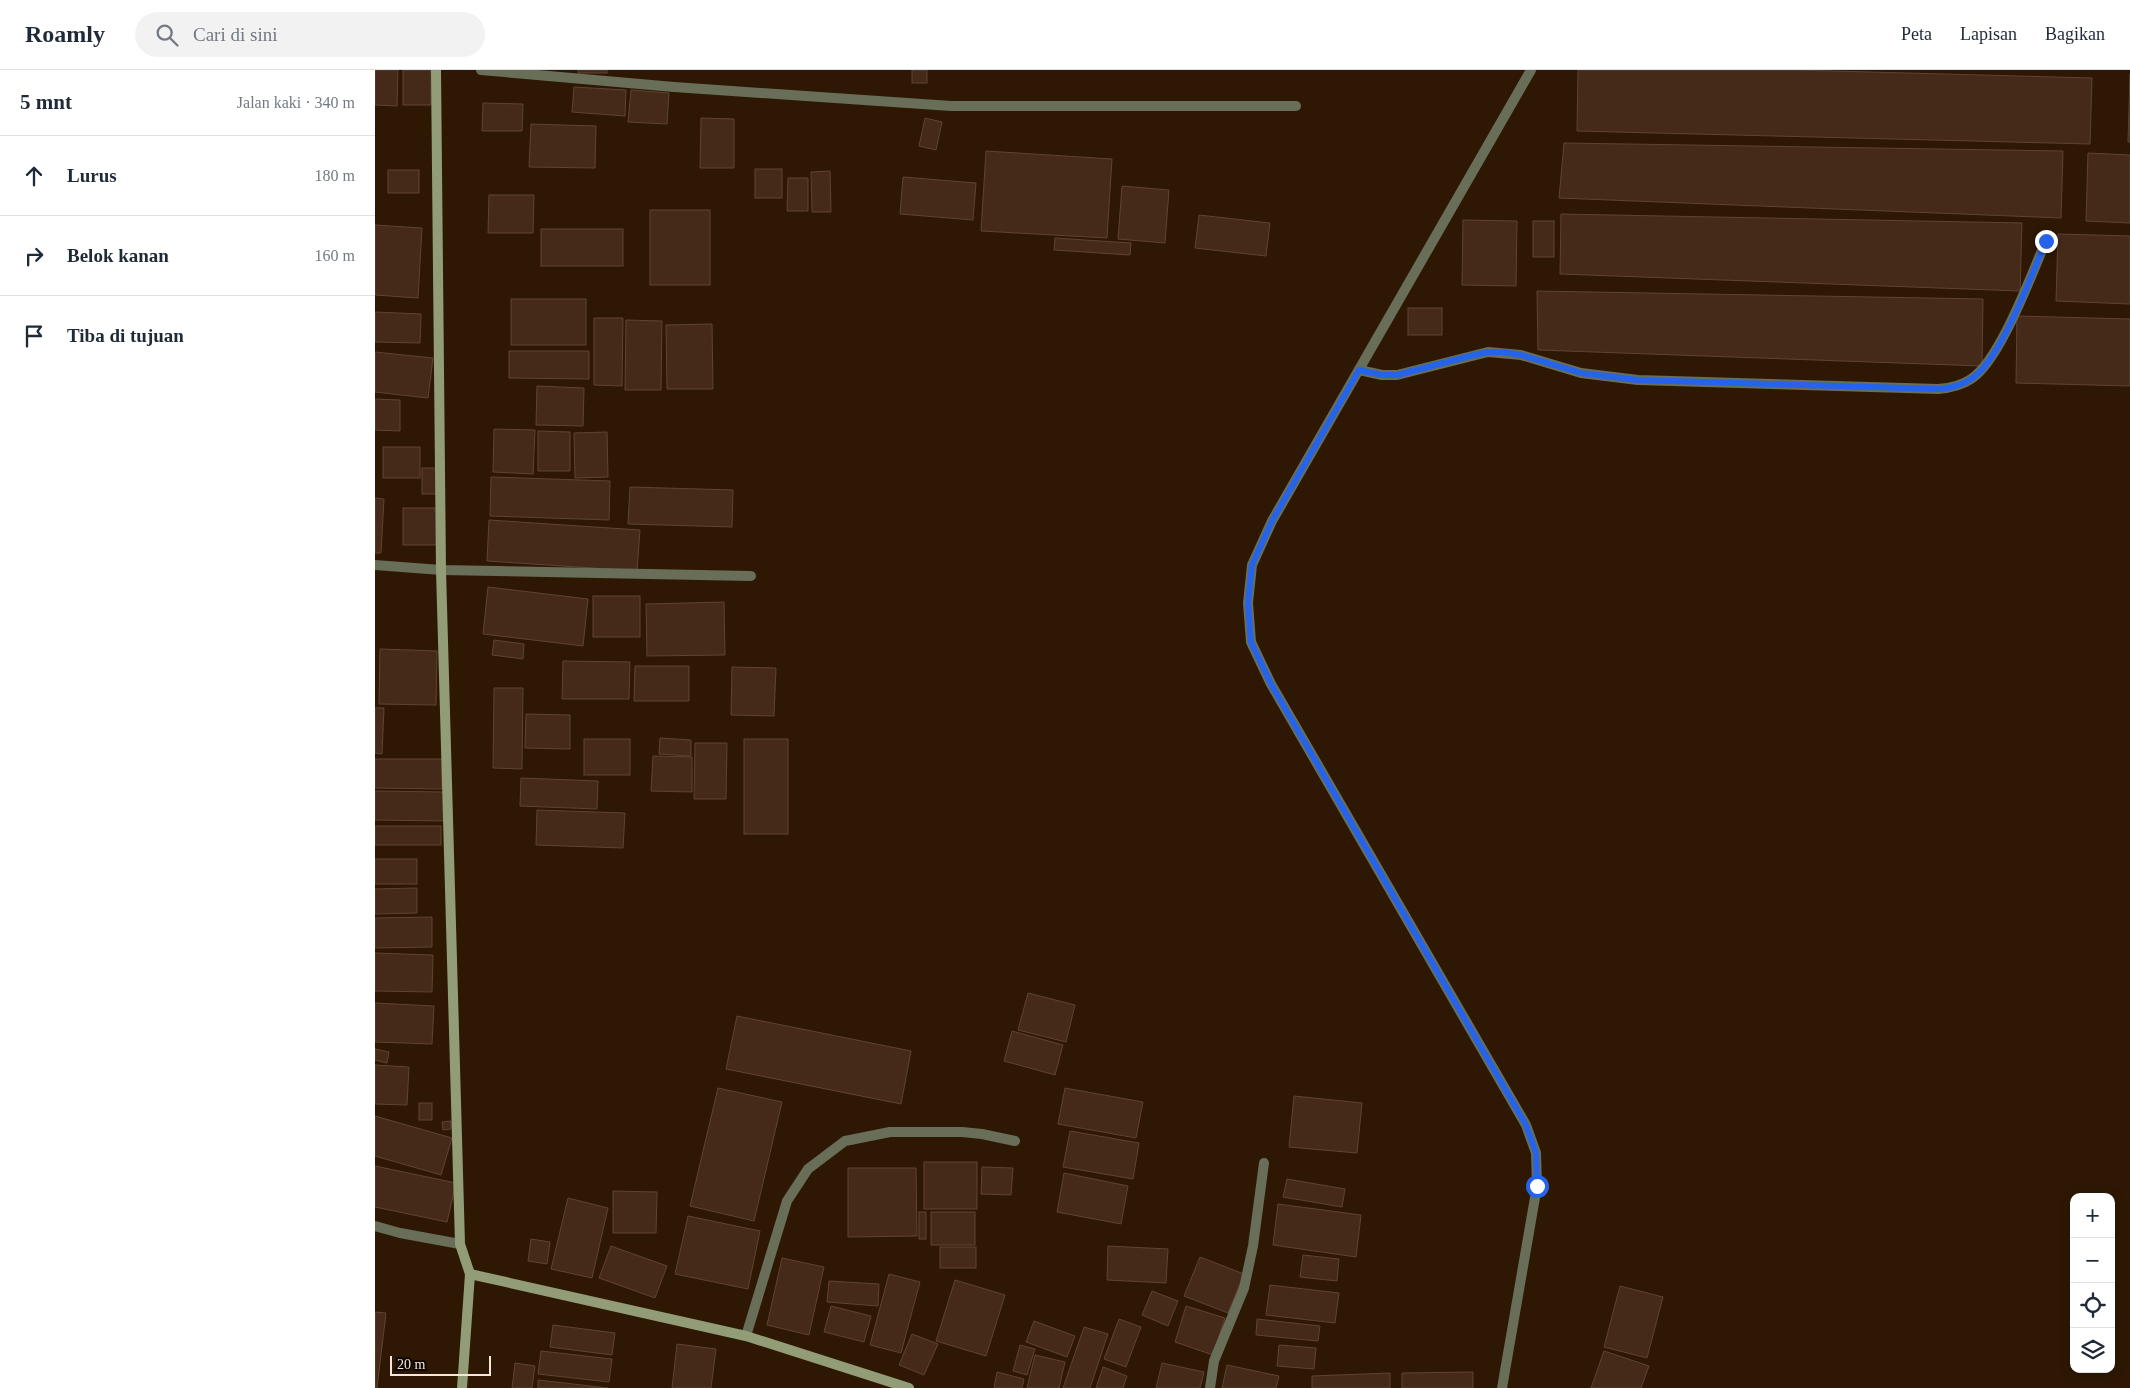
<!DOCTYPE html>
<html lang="id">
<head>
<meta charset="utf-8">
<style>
	:root { --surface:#fff; --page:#f2f2f3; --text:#1f2937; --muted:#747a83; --line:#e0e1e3 }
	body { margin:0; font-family:"Times New Roman",serif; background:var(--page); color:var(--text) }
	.controls { position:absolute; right:15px; bottom:15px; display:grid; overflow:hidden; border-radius:10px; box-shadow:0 2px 12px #0003 }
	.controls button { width:45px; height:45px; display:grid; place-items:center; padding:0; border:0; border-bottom:1px solid var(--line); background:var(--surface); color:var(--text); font:25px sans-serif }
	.scale { position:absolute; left:15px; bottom:12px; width:101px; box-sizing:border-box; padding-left:5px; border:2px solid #f7e7da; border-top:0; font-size:14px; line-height:18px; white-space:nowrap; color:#f7e7da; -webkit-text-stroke:4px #0f0601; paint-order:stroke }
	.stop { position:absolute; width:15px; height:15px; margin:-11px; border:4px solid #2563eb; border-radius:50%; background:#fff }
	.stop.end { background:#2563eb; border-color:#fff; box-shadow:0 1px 5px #0008 }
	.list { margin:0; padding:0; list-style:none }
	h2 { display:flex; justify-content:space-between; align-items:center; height:65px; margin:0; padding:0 20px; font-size:21px }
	h2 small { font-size:16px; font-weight:400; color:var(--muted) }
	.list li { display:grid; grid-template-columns:32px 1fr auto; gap:15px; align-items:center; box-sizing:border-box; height:80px; padding:0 20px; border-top:1px solid var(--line) }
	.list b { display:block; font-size:19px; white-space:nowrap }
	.list em { font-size:16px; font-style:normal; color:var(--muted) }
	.icon { flex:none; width:28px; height:28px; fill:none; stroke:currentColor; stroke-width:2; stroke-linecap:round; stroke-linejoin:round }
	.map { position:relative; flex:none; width:1755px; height:1318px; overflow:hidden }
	header { display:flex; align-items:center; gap:30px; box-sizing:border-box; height:70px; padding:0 25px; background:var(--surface); border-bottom:1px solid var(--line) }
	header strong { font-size:24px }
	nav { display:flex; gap:28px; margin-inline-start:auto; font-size:18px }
	.search { width:350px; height:45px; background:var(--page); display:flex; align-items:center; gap:12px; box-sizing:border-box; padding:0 18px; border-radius:28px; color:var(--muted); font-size:19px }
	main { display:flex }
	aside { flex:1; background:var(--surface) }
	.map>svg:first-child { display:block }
	.building { fill:#452a1a; stroke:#604332 }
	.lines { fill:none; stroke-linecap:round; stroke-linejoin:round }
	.lane { stroke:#686e57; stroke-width:10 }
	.street { stroke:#686e57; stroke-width:10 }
	.secondary { stroke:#929c77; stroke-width:10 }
	.route { stroke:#2563eb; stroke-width:6 }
</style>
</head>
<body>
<header>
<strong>Roamly</strong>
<div class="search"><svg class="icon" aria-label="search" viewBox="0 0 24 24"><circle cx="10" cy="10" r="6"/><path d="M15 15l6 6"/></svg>Cari di sini</div>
<nav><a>Peta</a><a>Lapisan</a><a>Bagikan</a></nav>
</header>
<main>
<aside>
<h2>5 mnt<small>Jalan kaki · 340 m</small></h2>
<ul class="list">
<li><svg class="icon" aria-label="ahead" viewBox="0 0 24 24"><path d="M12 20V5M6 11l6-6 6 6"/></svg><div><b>Lurus</b></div><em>180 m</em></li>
<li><svg class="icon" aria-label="right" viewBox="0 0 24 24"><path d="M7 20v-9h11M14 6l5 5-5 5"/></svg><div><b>Belok kanan</b></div><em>160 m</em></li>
<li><svg class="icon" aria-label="arrive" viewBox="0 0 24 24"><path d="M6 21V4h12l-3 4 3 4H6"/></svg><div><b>Tiba di tujuan</b></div></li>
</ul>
</aside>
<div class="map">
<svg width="1755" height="1318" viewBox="0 0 1755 1318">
	<rect width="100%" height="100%" fill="#2e1803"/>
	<!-- building -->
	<g class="building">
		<polygon points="0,0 23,0 22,36 0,35"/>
		<rect x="28" y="0" width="28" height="35"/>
		<rect x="203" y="0" width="29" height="3"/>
		<rect x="537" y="0" width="15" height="13"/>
		<polygon points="1203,0 1421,0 1717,8 1715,74 1202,61"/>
		<polygon points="1755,4 1755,72 1753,72"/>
		<polygon points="199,17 251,20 250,46 197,42"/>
		<polygon points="256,20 294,23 292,54 253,52"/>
		<polygon points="108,33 148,34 147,61 107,61"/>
		<polygon points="326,48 359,49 359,98 325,98"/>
		<polygon points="550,48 567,52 561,80 544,76"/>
		<polygon points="156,54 221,56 220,98 154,97"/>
		<polygon points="1189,73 1688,81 1686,148 1184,128"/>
		<polygon points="611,81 737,89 732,168 606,161"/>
		<polygon points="1713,83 1755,85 1755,153 1711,151"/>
		<rect x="380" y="99" width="27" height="29"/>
		<rect x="13" y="100" width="31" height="23"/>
		<polygon points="455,101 456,142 437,142 436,102"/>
		<polygon points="528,107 601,113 598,150 525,144"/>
		<polygon points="413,108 433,108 433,141 412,141"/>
		<polygon points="747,116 794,120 790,173 743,169"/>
		<polygon points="114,125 159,125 158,163 113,163"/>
		<rect x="275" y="140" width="60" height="75"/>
		<polygon points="1186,144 1647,153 1645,221 1185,204"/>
		<polygon points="824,145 895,153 891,186 820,178"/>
		<polygon points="1088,150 1142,151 1141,216 1087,215"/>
		<rect x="1158" y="151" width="21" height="36"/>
		<polygon points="0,155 47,158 43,228 0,225"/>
		<rect x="166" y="159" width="82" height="37"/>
		<polygon points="1683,164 1755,166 1755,234 1681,231"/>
		<polygon points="680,168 756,173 755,185 679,180"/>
		<polygon points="1162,221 1608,229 1607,296 1163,280"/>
		<rect x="136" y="229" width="75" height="46"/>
		<rect x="1033" y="238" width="34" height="27"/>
		<polygon points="0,242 46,244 45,273 0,272"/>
		<polygon points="1642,246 1755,249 1755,316 1641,313"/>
		<polygon points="219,248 248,248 247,316 219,315"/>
		<polygon points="251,250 287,251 286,320 250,320"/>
		<polygon points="337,254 338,319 292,319 291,255"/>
		<polygon points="134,281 214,281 214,309 134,308"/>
		<polygon points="0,282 58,288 53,328 0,322"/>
		<polygon points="162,316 209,318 208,356 161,355"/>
		<polygon points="0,329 25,330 25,361 0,360"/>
		<polygon points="119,359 160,360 158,404 118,402"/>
		<polygon points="163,361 195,362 195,401 163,401"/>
		<polygon points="232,362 233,407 200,408 199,363"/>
		<rect x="8" y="377" width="37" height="31"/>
		<rect x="47" y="398" width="16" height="26"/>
		<polygon points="116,407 235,411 234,450 115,446"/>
		<polygon points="255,417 358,420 357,457 253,454"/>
		<polygon points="0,428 9,429 6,483 0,483"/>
		<rect x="28" y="438" width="34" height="37"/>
		<polygon points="114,450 265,460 262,501 112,491"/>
		<polygon points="113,517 213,529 208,576 108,564"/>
		<rect x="218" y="526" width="47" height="41"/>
		<polygon points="349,532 350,585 272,586 271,534"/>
		<polygon points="119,570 149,574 148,589 117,585"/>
		<polygon points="5,579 62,581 61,635 4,634"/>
		<polygon points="188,591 255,592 254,629 187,629"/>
		<polygon points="260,596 314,596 314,631 259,631"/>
		<polygon points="357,597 401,598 399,646 356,645"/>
		<polygon points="119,618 148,618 147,699 118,698"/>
		<polygon points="0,638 9,638 7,684 0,683"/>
		<polygon points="151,644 195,645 195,679 150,678"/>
		<polygon points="285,668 316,670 316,686 284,684"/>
		<rect x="209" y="669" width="46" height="36"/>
		<rect x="369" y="669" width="44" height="95"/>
		<polygon points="320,673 352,673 351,729 319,729"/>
		<polygon points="278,686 317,687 317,722 276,721"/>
		<polygon points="0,689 67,689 67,719 0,718"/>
		<polygon points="146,708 223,711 222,739 145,736"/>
		<polygon points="0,721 70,722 70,751 0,750"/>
		<polygon points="162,740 250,743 248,778 161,775"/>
		<rect x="0" y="756" width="66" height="19"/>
		<rect x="0" y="789" width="42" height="25"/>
		<polygon points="42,818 42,843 0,844 0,819"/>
		<polygon points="57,847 57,877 0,878 0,848"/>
		<polygon points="0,883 58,885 57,922 0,921"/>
		<polygon points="653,923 700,935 691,972 643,960"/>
		<polygon points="0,933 59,936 57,974 0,972"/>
		<polygon points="362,946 536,981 526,1034 351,999"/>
		<polygon points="637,961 688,975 680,1005 629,991"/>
		<polygon points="0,979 14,982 12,993 0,990"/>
		<polygon points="0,995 34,997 32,1035 0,1034"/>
		<polygon points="343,1018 407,1032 379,1151 315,1136"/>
		<polygon points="690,1018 768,1032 761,1068 683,1054"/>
		<polygon points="919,1026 987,1033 982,1083 914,1077"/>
		<rect x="44" y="1033" width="13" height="17"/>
		<polygon points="0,1046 77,1068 66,1105 0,1086"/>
		<polygon points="76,1051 76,1059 68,1060 67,1052"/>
		<polygon points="695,1061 764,1073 758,1109 688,1097"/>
		<rect x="549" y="1092" width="53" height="47"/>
		<polygon points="0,1096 81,1113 72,1152 0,1137"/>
		<polygon points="607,1097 638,1098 636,1125 606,1124"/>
		<polygon points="473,1098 541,1098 542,1166 473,1167"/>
		<polygon points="689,1103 753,1116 746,1154 682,1142"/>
		<polygon points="912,1109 970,1119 967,1137 908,1127"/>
		<polygon points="238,1121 282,1122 281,1163 238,1163"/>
		<polygon points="193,1128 233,1138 217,1208 176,1199"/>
		<polygon points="903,1134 986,1145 981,1187 898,1175"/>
		<rect x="544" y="1142" width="7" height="27"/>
		<rect x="556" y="1142" width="44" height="33"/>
		<polygon points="313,1146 385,1161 373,1219 300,1204"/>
		<polygon points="156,1169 175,1172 172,1194 153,1191"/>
		<polygon points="236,1176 292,1196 280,1228 224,1208"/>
		<polygon points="733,1176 793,1179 791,1213 732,1210"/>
		<rect x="565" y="1177" width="36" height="21"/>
		<polygon points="928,1185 964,1189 962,1211 925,1207"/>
		<polygon points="825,1187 869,1204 853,1243 809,1226"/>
		<polygon points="407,1188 449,1197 434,1265 392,1255"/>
		<polygon points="514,1204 545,1212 526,1283 495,1275"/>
		<polygon points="580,1210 630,1225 611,1286 561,1271"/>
		<polygon points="454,1211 504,1214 503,1236 452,1232"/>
		<polygon points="895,1215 964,1223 960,1253 891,1245"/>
		<polygon points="1245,1216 1288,1227 1272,1288 1229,1277"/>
		<polygon points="777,1221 803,1231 793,1256 767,1245"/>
		<polygon points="456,1236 496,1246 489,1272 449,1262"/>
		<polygon points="811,1236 850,1248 838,1285 800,1272"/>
		<polygon points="0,1242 11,1243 2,1318 0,1318"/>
		<polygon points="744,1249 766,1257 751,1297 729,1289"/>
		<polygon points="882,1249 945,1256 943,1271 881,1265"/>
		<polygon points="659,1251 700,1266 692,1287 651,1272"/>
		<polygon points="178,1255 240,1263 237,1285 175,1277"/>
		<polygon points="709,1257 733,1264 715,1318 688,1318"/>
		<polygon points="537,1264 563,1274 549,1305 524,1295"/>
		<polygon points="302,1274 341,1279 336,1318 297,1318"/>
		<polygon points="645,1275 660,1279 652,1305 638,1301"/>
		<polygon points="904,1275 941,1278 939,1299 902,1296"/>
		<polygon points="166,1281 237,1289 234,1312 163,1304"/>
		<polygon points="1229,1281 1274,1296 1266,1318 1216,1318"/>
		<polygon points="660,1285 690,1292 684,1318 652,1318"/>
		<polygon points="140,1293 160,1296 157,1318 137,1318"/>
		<polygon points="787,1293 829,1302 825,1318 781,1318"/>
		<polygon points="852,1295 904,1306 901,1318 847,1318"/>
		<polygon points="728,1297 752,1306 748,1318 721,1318"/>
		<polygon points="622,1302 649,1309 647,1318 619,1318"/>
		<polygon points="1098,1302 1098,1318 1027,1318 1027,1303"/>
		<polygon points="1015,1303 1015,1318 937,1318 937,1306"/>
		<polygon points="163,1310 233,1318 163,1318"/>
	</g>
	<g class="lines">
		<!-- lane -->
		<g class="lane">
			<polyline points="106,0 299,17 576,36 921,36"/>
			<path d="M984,300L1007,305H1022L1113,282L1146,285L1206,303L1263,310L1563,319C1575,318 1586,316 1596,309C1625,291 1656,205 1671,171"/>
		</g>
		<!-- street -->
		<g class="street">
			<polyline points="0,495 66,500 376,506"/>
			<polyline points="0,1156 25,1163 85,1174"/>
			<polyline points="371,1266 412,1131 433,1099 470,1071 515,1062 587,1062 607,1064 640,1071"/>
			<polyline points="835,1318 839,1291 869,1218 878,1176 889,1093"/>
			<polyline points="1127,1318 1162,1116 1161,1083 1151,1055 896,614 876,572 873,533 877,495 897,451 1156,0"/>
		</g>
		<!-- secondary -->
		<g class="secondary">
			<polyline points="61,0 66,500 85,1174 95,1204 87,1318"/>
			<polyline points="95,1204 371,1266 534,1318"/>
		</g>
	</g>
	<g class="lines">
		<!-- route -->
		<path class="route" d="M1162,1116L1161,1083L1151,1055L896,614L876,572L873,533L877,495L897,451L984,300L1007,305H1022L1095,286L1113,282H1128L1146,285L1206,303L1263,310L1564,319C1575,318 1586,316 1596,309C1625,292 1657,204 1671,171"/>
	</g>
</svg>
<div class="controls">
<button>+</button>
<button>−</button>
<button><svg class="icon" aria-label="locate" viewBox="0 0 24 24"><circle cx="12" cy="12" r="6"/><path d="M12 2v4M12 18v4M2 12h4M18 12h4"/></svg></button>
<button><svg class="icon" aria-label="layers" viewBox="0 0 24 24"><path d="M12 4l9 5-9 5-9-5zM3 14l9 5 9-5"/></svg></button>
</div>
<div class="scale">20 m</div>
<div class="stop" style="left:1162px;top:1116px"></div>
<div class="stop end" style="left:1671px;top:171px"></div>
</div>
</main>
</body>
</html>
